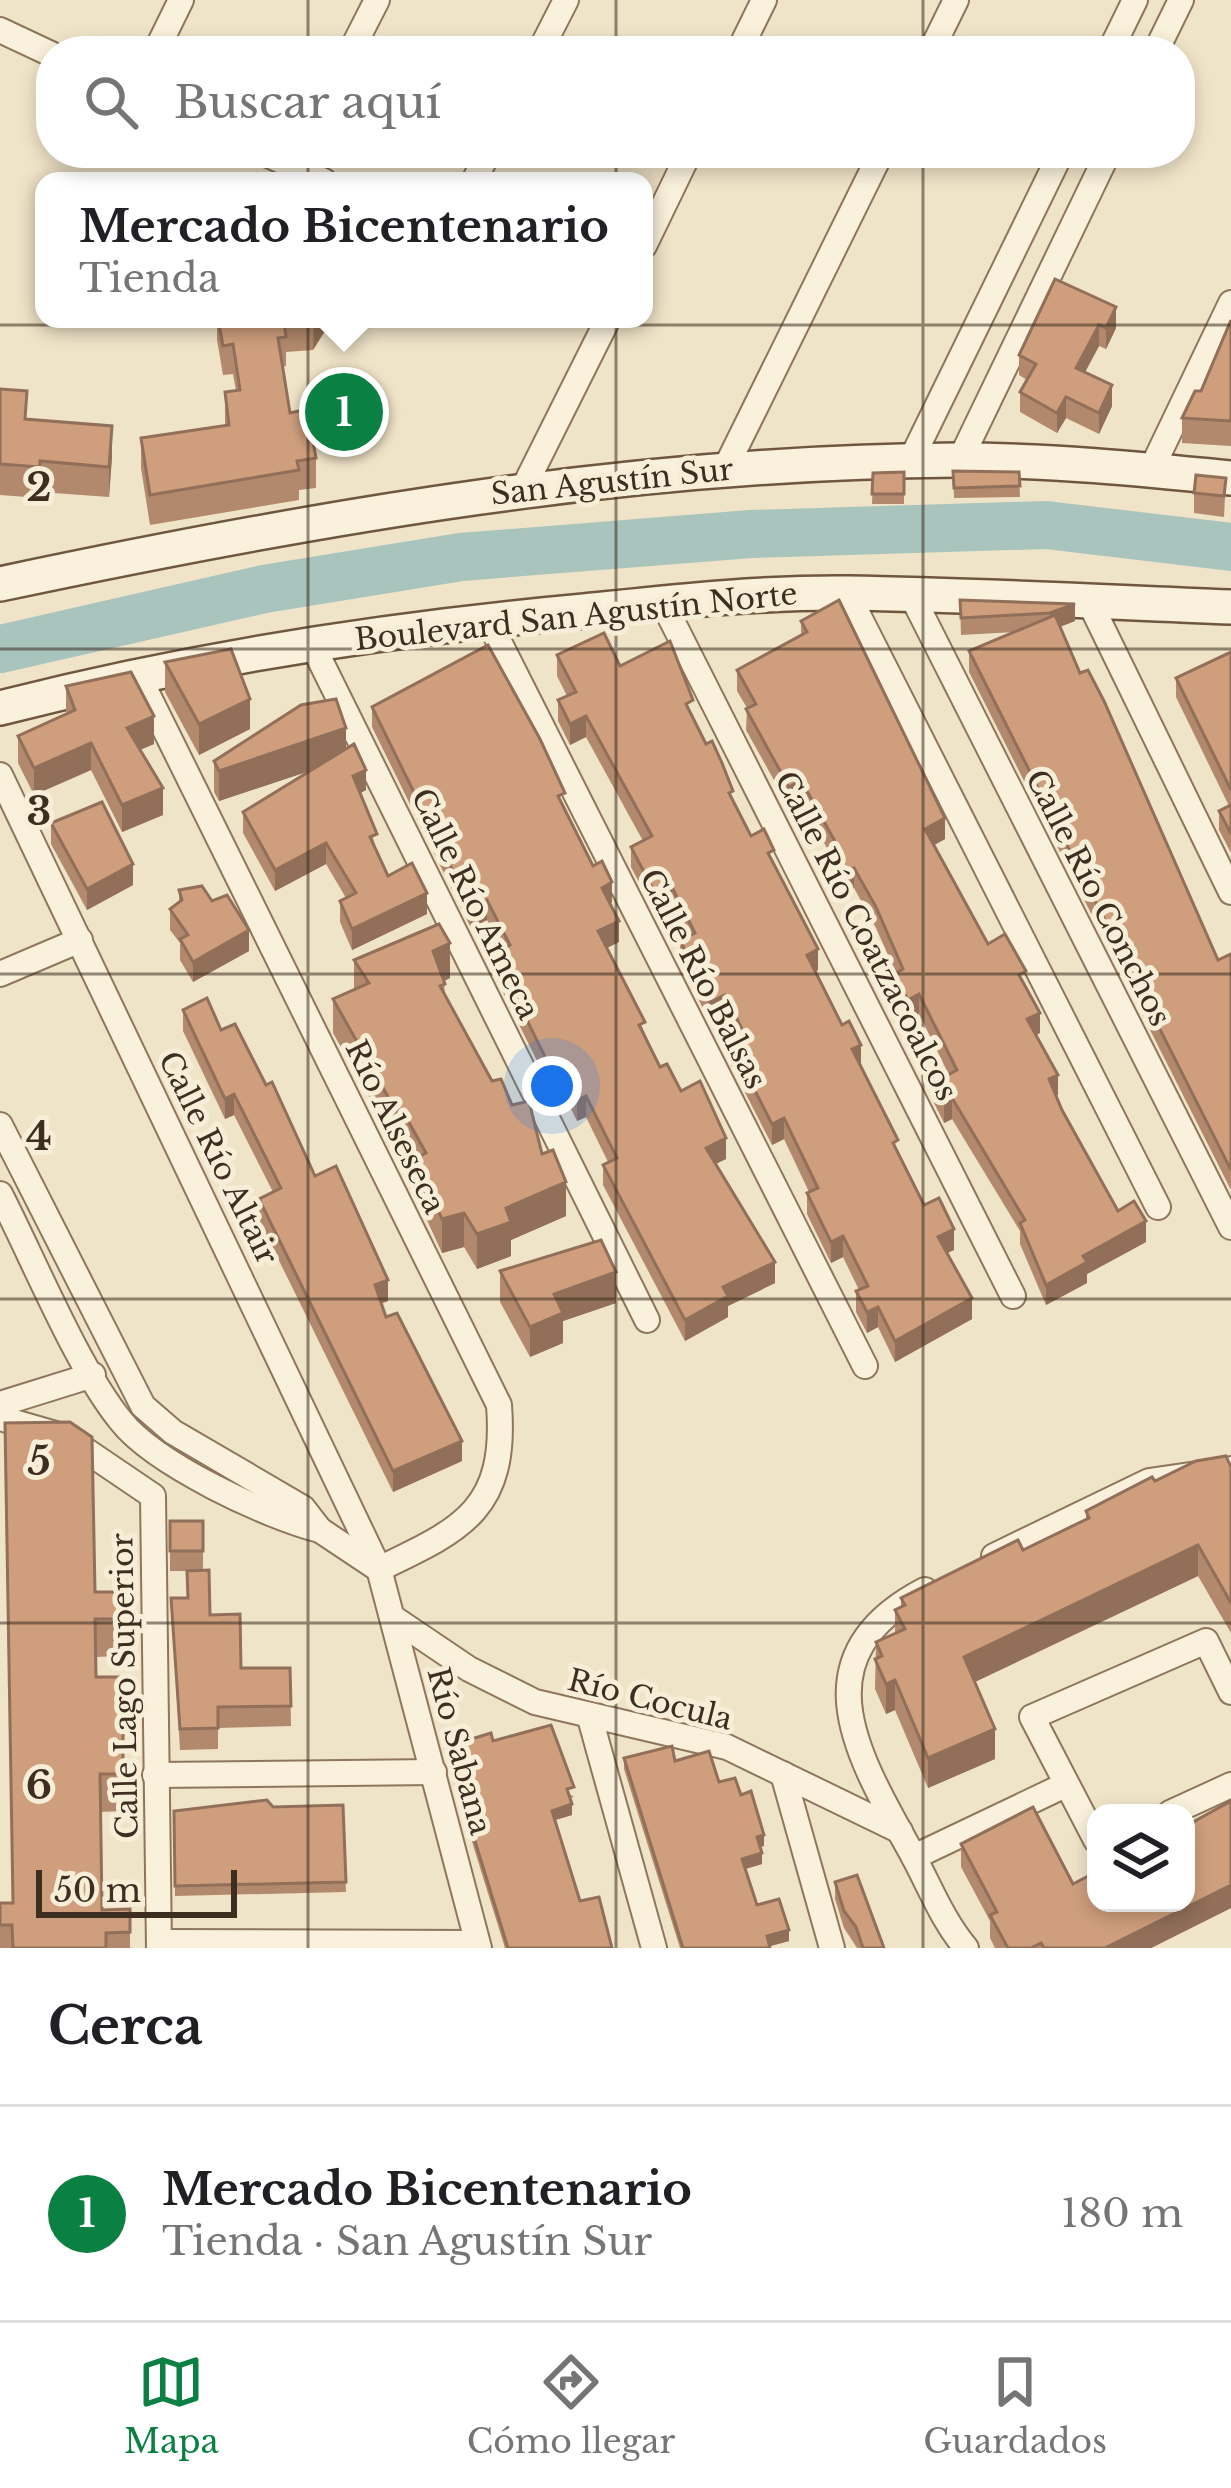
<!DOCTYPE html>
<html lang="es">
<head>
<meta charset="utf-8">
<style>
	:root { --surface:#fff; --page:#f6f6f6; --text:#202124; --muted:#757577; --line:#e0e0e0; --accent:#0b8043 }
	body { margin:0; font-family:"Libre Baskerville",serif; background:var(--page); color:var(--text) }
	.controls { position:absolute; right:36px; bottom:36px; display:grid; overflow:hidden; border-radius:24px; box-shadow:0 6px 18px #0003 }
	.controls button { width:108px; height:108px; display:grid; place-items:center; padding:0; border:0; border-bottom:3px solid var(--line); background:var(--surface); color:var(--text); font:60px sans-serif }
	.scale { position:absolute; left:36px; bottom:30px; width:201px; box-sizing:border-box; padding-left:12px; border:6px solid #3d2e20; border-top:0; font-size:33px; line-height:42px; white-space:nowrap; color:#3d2e20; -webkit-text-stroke:9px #f7eed8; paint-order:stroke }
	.you { position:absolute; left:552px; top:1086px; width:42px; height:42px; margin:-30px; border:9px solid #fff; border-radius:50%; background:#1a73e8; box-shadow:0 0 0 18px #1a73e833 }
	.badge { display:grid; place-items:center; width:78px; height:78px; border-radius:50%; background:var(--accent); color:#fff; font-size:39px; font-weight:700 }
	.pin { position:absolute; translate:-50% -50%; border:6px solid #fff; box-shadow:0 3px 12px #0006 }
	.popup { position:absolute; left:35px; top:172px; width:618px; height:156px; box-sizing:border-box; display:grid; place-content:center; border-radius:24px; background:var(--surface); filter:drop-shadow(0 3px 9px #0005); font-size:39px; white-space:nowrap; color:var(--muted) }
	.popup b { font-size:45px; color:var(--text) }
	.popup::after { content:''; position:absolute; left:50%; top:100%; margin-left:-24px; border:24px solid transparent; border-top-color:var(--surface) }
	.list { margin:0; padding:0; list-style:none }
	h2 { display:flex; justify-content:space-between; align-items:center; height:156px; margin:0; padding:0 48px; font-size:51px }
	h2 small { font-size:39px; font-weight:400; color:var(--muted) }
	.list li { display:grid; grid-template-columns:78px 1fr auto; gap:36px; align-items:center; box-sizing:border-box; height:216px; padding:0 48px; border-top:3px solid var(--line) }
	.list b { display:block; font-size:45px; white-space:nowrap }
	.list p { margin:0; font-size:39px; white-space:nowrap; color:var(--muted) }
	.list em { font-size:39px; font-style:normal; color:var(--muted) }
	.icon { flex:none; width:66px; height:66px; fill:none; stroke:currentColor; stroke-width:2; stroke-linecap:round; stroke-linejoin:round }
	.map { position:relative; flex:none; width:1231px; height:1948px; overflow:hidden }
	.search { position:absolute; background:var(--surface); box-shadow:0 6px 18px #0003; left:36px; right:36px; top:36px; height:132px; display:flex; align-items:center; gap:30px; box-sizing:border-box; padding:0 42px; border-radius:48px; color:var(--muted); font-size:45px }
	.sheet { height:372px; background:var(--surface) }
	nav { display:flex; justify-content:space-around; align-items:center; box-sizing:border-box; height:168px; border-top:3px solid var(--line); background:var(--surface); font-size:33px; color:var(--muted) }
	nav a { display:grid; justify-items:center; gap:6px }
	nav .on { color:var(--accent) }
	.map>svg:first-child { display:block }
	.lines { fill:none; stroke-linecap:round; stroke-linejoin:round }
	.river { stroke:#a9c4bc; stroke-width:48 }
	.street-casing { stroke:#8d765c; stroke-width:28 }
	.secondary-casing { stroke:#6f573f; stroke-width:38 }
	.street { stroke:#faf1dc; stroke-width:24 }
	.secondary { stroke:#faf1dc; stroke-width:33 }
	.wall { fill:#b2896c }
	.shaded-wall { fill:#916f58 }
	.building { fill:#cf9f7d; stroke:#916f58; stroke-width:3 }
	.grid { fill:none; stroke:#3d2e20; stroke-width:3; stroke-opacity:0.55 }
	.labels { text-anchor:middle; stroke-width:10; stroke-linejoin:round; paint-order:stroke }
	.street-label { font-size:30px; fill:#3d2e20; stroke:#f7eed8 }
	.grid-label { font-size:39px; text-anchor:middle; font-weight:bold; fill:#3d2e20; stroke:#f7eed8; stroke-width:10; stroke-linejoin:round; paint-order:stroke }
</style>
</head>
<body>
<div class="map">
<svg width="1231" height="1948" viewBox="0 0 1231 1948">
	<rect width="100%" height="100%" fill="#f0e4c8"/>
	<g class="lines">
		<!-- river -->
		<polyline class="river" points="0,649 264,589 461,557 751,534 1046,525 1231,547"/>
		<defs>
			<g id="street">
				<polyline points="0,30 51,54"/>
				<polyline points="156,51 181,0"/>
				<polyline points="351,51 377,0"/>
				<polyline points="540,51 566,0"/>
				<polyline points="739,51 764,0"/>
				<polyline points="931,51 956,0"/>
				<polyline points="1110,51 1135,0"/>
				<polyline points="1156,51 1181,0"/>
				<polyline points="264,153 324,181"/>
				<polyline points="474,181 488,153"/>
				<polyline points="644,246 689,153"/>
				<polyline points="960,460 1108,153"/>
				<polyline points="910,462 1061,153"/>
				<polyline points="725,469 881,153"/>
				<polyline points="1151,470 1231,303"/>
				<polyline points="522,491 608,319"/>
				<polyline points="847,593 1158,1207"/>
				<polyline points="912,596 1231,1227"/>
				<polyline points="1089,601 1231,892"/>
				<polyline points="663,603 1013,1296"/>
				<polyline points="488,620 865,1366"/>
				<polyline points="312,644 647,1320"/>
				<path d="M137,673L499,1405C507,1509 463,1529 379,1569"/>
				<polyline points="0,775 379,1569 479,1948"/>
				<polyline points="0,974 80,940"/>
				<polyline points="0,1125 143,1406 173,1432 303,1508 320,1530 377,1568"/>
				<path d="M0,1194C33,1258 77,1367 121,1421C155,1464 267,1517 320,1530"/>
				<polyline points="0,1404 93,1375"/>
				<polyline points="0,1418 66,1437 153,1496 159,1948"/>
				<polyline points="994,1556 1149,1481 1231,1469"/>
				<path d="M925,1590C798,1656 856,1753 910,1850C928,1882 942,1920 966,1948"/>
				<polyline points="392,1617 469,1669 535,1702 727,1747 900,1831"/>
				<polyline points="590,1718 654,1948"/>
				<polyline points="783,1774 832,1948"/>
				<polyline points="155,1775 434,1772"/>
				<polyline points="1170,1813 1231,1785"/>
				<polyline points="1096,1840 1032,1717 1206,1641 1231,1692"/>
				<polyline points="914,1857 1063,1786"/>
				<polyline points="159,1942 477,1943"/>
			</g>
			<g id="secondary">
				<path d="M0,584C316,517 634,462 958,460C1049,460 1140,469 1231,478"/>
				<path d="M0,708C192,659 387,629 584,611C672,602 760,592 848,593C976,595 1104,602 1231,607"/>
			</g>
		</defs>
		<!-- street casing -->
		<use href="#street" class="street-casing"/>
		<!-- secondary casing -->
		<use href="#secondary" class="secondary-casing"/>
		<!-- street -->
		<use href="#street" class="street"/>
		<!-- secondary -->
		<use href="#secondary" class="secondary"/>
	</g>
	<!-- wall -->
	<g class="wall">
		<polygon points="1055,279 1116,328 1106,349 1099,346 1085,372 1112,406 1099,434 1066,418 1057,433 1020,412 1020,392 1027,380 1019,375 1019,355"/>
		<polygon points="217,319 328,319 328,326 313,350 286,352 286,366 282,367 290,413 316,458 316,488 299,490 299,500 150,525 141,468 141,438 225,426 225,392 236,391 233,374 223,375 217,340"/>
		<polygon points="1231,320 1231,446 1182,443 1182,418 1201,391"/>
		<polygon points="0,389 27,419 112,456 109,497 40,492 40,498 0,495"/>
		<polygon points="953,471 1019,472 1020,497 954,498"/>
		<polygon points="904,472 904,504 872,504 873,473"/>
		<polygon points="1226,478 1224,517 1194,513 1194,493"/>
		<polygon points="960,600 1075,604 1075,621 1060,627 1080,673 1218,960 1231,954 1231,1190 969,672 969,651 1015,632 961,635"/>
		<polygon points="801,621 945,839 934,845 988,944 1026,988 1040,1033 1036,1035 1062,1110 1118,1211 1146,1242 1087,1274 1087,1283 1046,1305 1020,1244 1020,1231 952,1119 944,1123 934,1103 934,1083 949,1075 919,1014 908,1020 894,995 896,973 876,928 854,888 834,899 820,875 820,854 828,850 801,801 789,807 746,730 747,708 737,691 737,670 801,635"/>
		<polygon points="1231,652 1231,853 1219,830 1219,811 1229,806 1176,697 1176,678"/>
		<polygon points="557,655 620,666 693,719 751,836 774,864 818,970 815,971 861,1066 898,1152 924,1205 954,1250 947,1253 972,1319 895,1362 878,1327 867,1333 856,1312 856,1291 859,1290 843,1257 831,1263 807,1214 807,1193 809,1192 784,1139 772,1145 731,1065 731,1044 737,1041 725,1016 710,1023 680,961 680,940 687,937 672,907 656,915 631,867 631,847 643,841 586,737 570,745 558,721 558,700 567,696 557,676"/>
		<polygon points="165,662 250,729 199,755 165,692"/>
		<polygon points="66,686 154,744 140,750 163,815 122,832 91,770 34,795 18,763 18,736 66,714"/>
		<polygon points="372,707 565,810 612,902 610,904 619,942 607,948 660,1067 681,1091 726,1159 716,1164 775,1283 728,1306 728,1317 685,1341 603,1185 603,1165 608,1162 586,1117 577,1121 558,1083 550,1087 494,974 494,953 502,949 487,920 471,928 372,727"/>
		<polygon points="346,749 366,790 360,793 377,852 388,876 427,914 352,950 340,922 340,901 346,898 326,864 275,891 243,833 243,812 311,770 219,801 214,792 214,761"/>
		<polygon points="51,823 133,885 87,910 51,844"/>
		<polygon points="179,890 249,951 193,982 180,960 180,943 170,930 170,909 179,903"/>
		<polygon points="354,960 450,978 444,981 445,996 492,1081 512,1105 542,1154 566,1216 511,1240 511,1256 477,1269 464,1247 442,1253 415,1194 415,1169 402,1144 396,1145 333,1033 333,999 354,990"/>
		<polygon points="183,1010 221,1030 266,1085 315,1176 388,1301 381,1303 386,1317 462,1461 393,1492 259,1220 259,1199 273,1192 234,1115 225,1119 183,1031"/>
		<polygon points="500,1271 616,1303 563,1321 563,1343 530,1357 500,1302"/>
		<polygon points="1231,1467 1231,1633 1198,1576 975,1682 995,1759 928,1788 895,1710 886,1714 875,1689 876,1642 895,1634 895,1610 901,1607 901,1598 1023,1550 1086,1520 1086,1511 1155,1481"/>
		<polygon points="170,1521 203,1521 203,1571 210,1615 241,1668 290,1668 291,1726 218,1728 218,1749 180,1750 171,1598 187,1598 187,1571 170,1571"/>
		<polygon points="95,1592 120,1592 120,1656 96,1657 96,1677 123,1730 123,1811 100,1812 102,1910 130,1909 130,1948 0,1948 0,1903 12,1903"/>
		<polygon points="493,1741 574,1797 570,1798 572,1815 555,1820 580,1901 612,1948 505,1948 446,1758 446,1747"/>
		<polygon points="624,1758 675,1761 741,1795 764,1846 760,1847 762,1864 745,1869 757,1905 789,1941 770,1946 770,1948 680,1948 624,1769"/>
		<polygon points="1231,1801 1231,1908 1151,1948 995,1948 990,1938 990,1921 961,1867 961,1844 1073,1884 1096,1903"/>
		<polygon points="343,1805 346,1892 175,1896 174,1811"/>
		<polygon points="835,1882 884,1948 857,1948 844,1928 835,1899"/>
	</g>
	<!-- shaded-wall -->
	<g class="shaded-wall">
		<polygon points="1116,307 1116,328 1106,349 1106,328"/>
		<polygon points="314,319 328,319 328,326 313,350"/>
		<polygon points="1099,325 1099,346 1076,389 1076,368"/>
		<polygon points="1112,385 1112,406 1099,434 1099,413"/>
		<polygon points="1066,397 1066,418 1057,433 1057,413"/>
		<polygon points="112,426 112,456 109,497 109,467"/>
		<polygon points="1075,604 1075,621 1050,630 1050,613"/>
		<polygon points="250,699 250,729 199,755 199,724"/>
		<polygon points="154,716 154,744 127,755 127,728"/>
		<polygon points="586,716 586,737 570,745 570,724"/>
		<polygon points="346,728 346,759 219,801 219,771"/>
		<polygon points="91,743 91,770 34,795 34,768"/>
		<polygon points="366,770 366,790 353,797 353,776"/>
		<polygon points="801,780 801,801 789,807 789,787"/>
		<polygon points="163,788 163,815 122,832 122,805"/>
		<polygon points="945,818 945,839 925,850 925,829"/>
		<polygon points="326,843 326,864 275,891 275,870"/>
		<polygon points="133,864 133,885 87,910 87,889"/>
		<polygon points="854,868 854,888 834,899 834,878"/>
		<polygon points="612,882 612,902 602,909 602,888"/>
		<polygon points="672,887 672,907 656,915 656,895"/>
		<polygon points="427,893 427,914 352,950 352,929"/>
		<polygon points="487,900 487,920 471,928 471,908"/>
		<polygon points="619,921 619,942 598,952 598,931"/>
		<polygon points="249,930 249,951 193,982 193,962"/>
		<polygon points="450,943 450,978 433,986 433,951"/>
		<polygon points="818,949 818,970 807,975 807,955"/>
		<polygon points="919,994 919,1014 908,1020 908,1000"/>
		<polygon points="725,995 725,1016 710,1023 710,1002"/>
		<polygon points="1040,1013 1040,1033 1027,1040 1027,1019"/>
		<polygon points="861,1045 861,1066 852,1049"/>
		<polygon points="558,1063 558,1083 550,1087 550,1067"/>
		<polygon points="1058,1075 1058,1095 1049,1100 1049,1079"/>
		<polygon points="234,1094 234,1115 225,1119 225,1099"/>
		<polygon points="586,1096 586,1117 577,1121 577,1100"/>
		<polygon points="952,1098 952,1119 944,1123 944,1102"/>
		<polygon points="784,1118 784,1139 772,1145 772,1124"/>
		<polygon points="726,1138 726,1159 706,1168 706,1148"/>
		<polygon points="566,1182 566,1216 511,1240 511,1256 477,1269 477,1234 506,1208"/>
		<polygon points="464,1213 464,1247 442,1253 442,1219"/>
		<polygon points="1146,1221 1146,1242 1087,1274 1087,1283 1046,1305 1046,1285 1083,1256"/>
		<polygon points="954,1229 954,1250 938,1257 938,1237"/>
		<polygon points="843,1236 843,1257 831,1263 831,1242"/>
		<polygon points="775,1262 775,1283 728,1306 728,1317 685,1341 685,1320 723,1287"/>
		<polygon points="616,1272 616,1303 563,1321 563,1343 530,1357 530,1327 554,1294"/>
		<polygon points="388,1280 388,1301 375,1306 375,1285"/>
		<polygon points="972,1298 972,1319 895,1362 895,1341"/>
		<polygon points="878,1307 878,1327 867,1333 867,1312"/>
		<polygon points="462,1441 462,1461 393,1492 393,1471"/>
		<polygon points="1198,1545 1198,1576 964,1687 964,1657"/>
		<polygon points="895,1680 895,1710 886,1714 886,1684"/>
		<polygon points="995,1729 995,1759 928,1788 928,1758"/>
		<polygon points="572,1804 572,1815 552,1821 552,1811"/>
		<polygon points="764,1835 764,1846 757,1848 757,1837"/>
		<polygon points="762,1853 762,1864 742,1870 742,1859"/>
		<polygon points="1231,1885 1231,1908 1151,1948 1105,1948"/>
		<polygon points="789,1930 789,1941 767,1947 767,1936"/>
	</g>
	<!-- building -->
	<g class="building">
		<polygon points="1055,279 1116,307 1106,328 1099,325 1076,368 1112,385 1099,413 1066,397 1057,413 1020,392 1036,364 1019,355"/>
		<polygon points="218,319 314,319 284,322 286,337 278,338 290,413 307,409 316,458 297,461 299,470 150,495 141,438 229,425 225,392 240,390 233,344 223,346"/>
		<polygon points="1231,320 1231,421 1182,418 1195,391 1201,391"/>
		<polygon points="0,389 27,391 25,419 112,426 109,467 40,461 40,467 0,464"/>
		<polygon points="953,471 1019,472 1020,486 954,488"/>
		<polygon points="904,472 904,494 872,494 873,473"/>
		<polygon points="1196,475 1226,478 1224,496 1194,493"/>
		<polygon points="839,600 945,818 925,829 988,944 1005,934 1026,971 1019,975 1040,1013 1027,1019 1058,1075 1049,1079 1062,1110 1118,1211 1134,1201 1146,1221 1083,1256 1087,1262 1046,1285 1020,1223 1025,1220 952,1098 944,1102 934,1083 957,1070 919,994 908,1000 894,974 903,969 876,907 854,868 834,878 820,854 837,845 801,780 789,787 746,709 756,704 737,670 807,632 801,621"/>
		<polygon points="960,600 1075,604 1050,613 961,618"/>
		<polygon points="1055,615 1080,673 1088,670 1104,701 1218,960 1231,954 1231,1170 969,651"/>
		<polygon points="604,633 620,666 670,641 693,700 686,704 706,744 712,741 722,763 733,791 729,793 751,836 764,829 774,850 768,853 818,949 807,955 842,1025 849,1021 861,1045 852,1049 898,1140 893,1143 924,1205 939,1198 954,1229 938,1237 972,1298 895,1341 878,1307 867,1312 856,1291 868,1286 843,1236 831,1242 807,1193 818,1188 784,1118 772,1124 731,1044 746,1037 725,995 710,1002 680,940 695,933 672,887 656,895 631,847 652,836 586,716 570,724 558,700 576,692 557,655"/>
		<polygon points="488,645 540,739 565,793 558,796 593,866 602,861 612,882 602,888 619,921 598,931 645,1022 639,1025 660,1067 667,1064 681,1091 700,1081 726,1138 706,1148 775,1262 723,1287 728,1296 685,1320 603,1165 617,1158 586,1096 577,1100 558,1063 550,1067 494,953 510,945 487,900 471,908 372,707"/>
		<polygon points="231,649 250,699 199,724 165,662"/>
		<polygon points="1231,652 1231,790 1176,678"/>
		<polygon points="131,672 154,716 127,728 163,788 122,805 91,743 34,768 18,736 75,710 66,686"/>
		<polygon points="336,699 346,728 219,771 214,761 301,705"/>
		<polygon points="354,744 366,770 353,776 377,834 370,837 388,876 412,863 427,893 352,929 340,901 356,893 326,843 275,870 243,812"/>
		<polygon points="102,802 133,864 87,889 51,823"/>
		<polygon points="1231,805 1231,834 1219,811"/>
		<polygon points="202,886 212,901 227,895 249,930 193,962 180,939 188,935 170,909 182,900 179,890"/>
		<polygon points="439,924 450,943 433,951 445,984 440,986 492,1081 501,1079 512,1105 529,1101 542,1154 553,1150 566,1182 506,1208 511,1222 477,1234 464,1213 442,1219 415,1159 426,1153 402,1110 396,1111 333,999 369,983 354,960"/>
		<polygon points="207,998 221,1030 235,1024 266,1085 272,1082 315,1176 336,1166 388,1280 375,1285 386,1317 397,1313 462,1441 393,1471 259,1199 281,1188 234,1094 225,1099 183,1010"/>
		<polygon points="601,1240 616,1272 554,1294 563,1313 530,1327 500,1271"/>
		<polygon points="70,1422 92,1437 95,1592 120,1592 120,1619 95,1619 96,1677 121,1677 123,1730 123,1774 100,1774 102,1910 130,1909 130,1932 106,1933 106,1948 13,1948 12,1925 0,1925 0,1903 13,1903 5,1423"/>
		<polygon points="1226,1456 1231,1467 1231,1603 1198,1545 964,1657 995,1729 928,1758 895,1680 886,1684 875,1659 882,1656 876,1642 905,1629 895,1610 905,1605 901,1598 1018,1540 1023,1550 1089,1518 1086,1511 1152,1477 1155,1481 1196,1461"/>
		<rect x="170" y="1521" width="33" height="30"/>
		<polygon points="209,1570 210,1615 240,1614 241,1668 290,1668 291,1706 218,1707 218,1728 180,1729 171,1598 188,1598 187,1571"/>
		<polygon points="551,1725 574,1787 567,1789 572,1804 552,1811 580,1901 599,1897 612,1948 508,1948 446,1747 491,1733 493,1741"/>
		<polygon points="672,1746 675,1761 709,1751 719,1782 735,1778 741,1795 751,1791 764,1835 757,1837 762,1853 742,1859 757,1905 779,1899 789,1930 767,1936 770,1948 683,1948 624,1758"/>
		<polygon points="267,1800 273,1807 343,1805 346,1882 175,1886 174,1811"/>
		<polygon points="1231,1801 1231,1885 1105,1948 1044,1948 1041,1943 1031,1948 1008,1948 990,1915 997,1912 961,1844 1033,1807 1073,1884 1096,1872 1096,1903 1186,1903 1186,1826"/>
		<polygon points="857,1875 884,1948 863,1948 856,1927 844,1911 835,1882"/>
	</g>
	<!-- grid -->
	<path class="grid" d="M308,0V51M616,0V51M923,0V51M308,153V1948M616,153V1948M923,153V1948M0,325H1231M0,649H1231M0,974H1231M0,1299H1231M0,1623H1231"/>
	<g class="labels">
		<!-- street labels -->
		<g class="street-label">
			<text transform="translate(612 482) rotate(-6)" y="10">San Agustín Sur</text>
			<text transform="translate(576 617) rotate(-6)" y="10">Boulevard San Agustín Norte</text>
			<text transform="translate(1098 898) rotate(63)" y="10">Calle Río Conchos</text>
			<text transform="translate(475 904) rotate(64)" y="10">Calle Río Ameca</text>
			<text transform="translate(866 936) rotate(63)" y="10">Calle Río Coatzacoalcos</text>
			<text transform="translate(703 979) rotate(63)" y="10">Calle Río Balsas</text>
			<text transform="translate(395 1127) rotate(64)" y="10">Río Alseseca</text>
			<text transform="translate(218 1158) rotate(64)" y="10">Calle Río Altair</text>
			<text transform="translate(125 1686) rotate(-91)" y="10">Calle Lago Superior</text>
			<text transform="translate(650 1700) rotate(14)" y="10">Río Cocula</text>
			<text transform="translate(459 1751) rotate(75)" y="10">Río Sabana</text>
		</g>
	</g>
	<g class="grid-label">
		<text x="39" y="501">2</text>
		<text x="39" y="825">3</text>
		<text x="39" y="1150">4</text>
		<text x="39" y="1475">5</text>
		<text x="39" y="1799">6</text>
	</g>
</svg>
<div class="controls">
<button><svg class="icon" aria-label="layers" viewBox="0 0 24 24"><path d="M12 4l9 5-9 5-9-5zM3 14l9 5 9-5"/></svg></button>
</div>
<div class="scale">50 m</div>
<div class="you"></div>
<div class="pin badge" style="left:344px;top:412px">1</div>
<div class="popup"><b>Mercado Bicentenario</b>Tienda</div>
<div class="search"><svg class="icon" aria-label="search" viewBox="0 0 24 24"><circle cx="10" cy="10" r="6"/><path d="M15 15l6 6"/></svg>Buscar aquí</div>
</div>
<section class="sheet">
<h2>Cerca<small></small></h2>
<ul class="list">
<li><span class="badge">1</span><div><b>Mercado Bicentenario</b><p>Tienda · San Agustín Sur</p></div><em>180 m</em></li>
</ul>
</section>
<nav>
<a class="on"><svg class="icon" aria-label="map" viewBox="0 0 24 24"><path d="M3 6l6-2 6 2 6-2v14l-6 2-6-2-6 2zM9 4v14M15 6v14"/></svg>Mapa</a>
<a><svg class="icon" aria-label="directions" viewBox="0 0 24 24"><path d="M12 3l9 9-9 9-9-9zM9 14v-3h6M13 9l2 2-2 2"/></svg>Cómo llegar</a>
<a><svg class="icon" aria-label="saved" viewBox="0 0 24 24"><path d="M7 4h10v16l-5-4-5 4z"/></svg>Guardados</a>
</nav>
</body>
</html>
